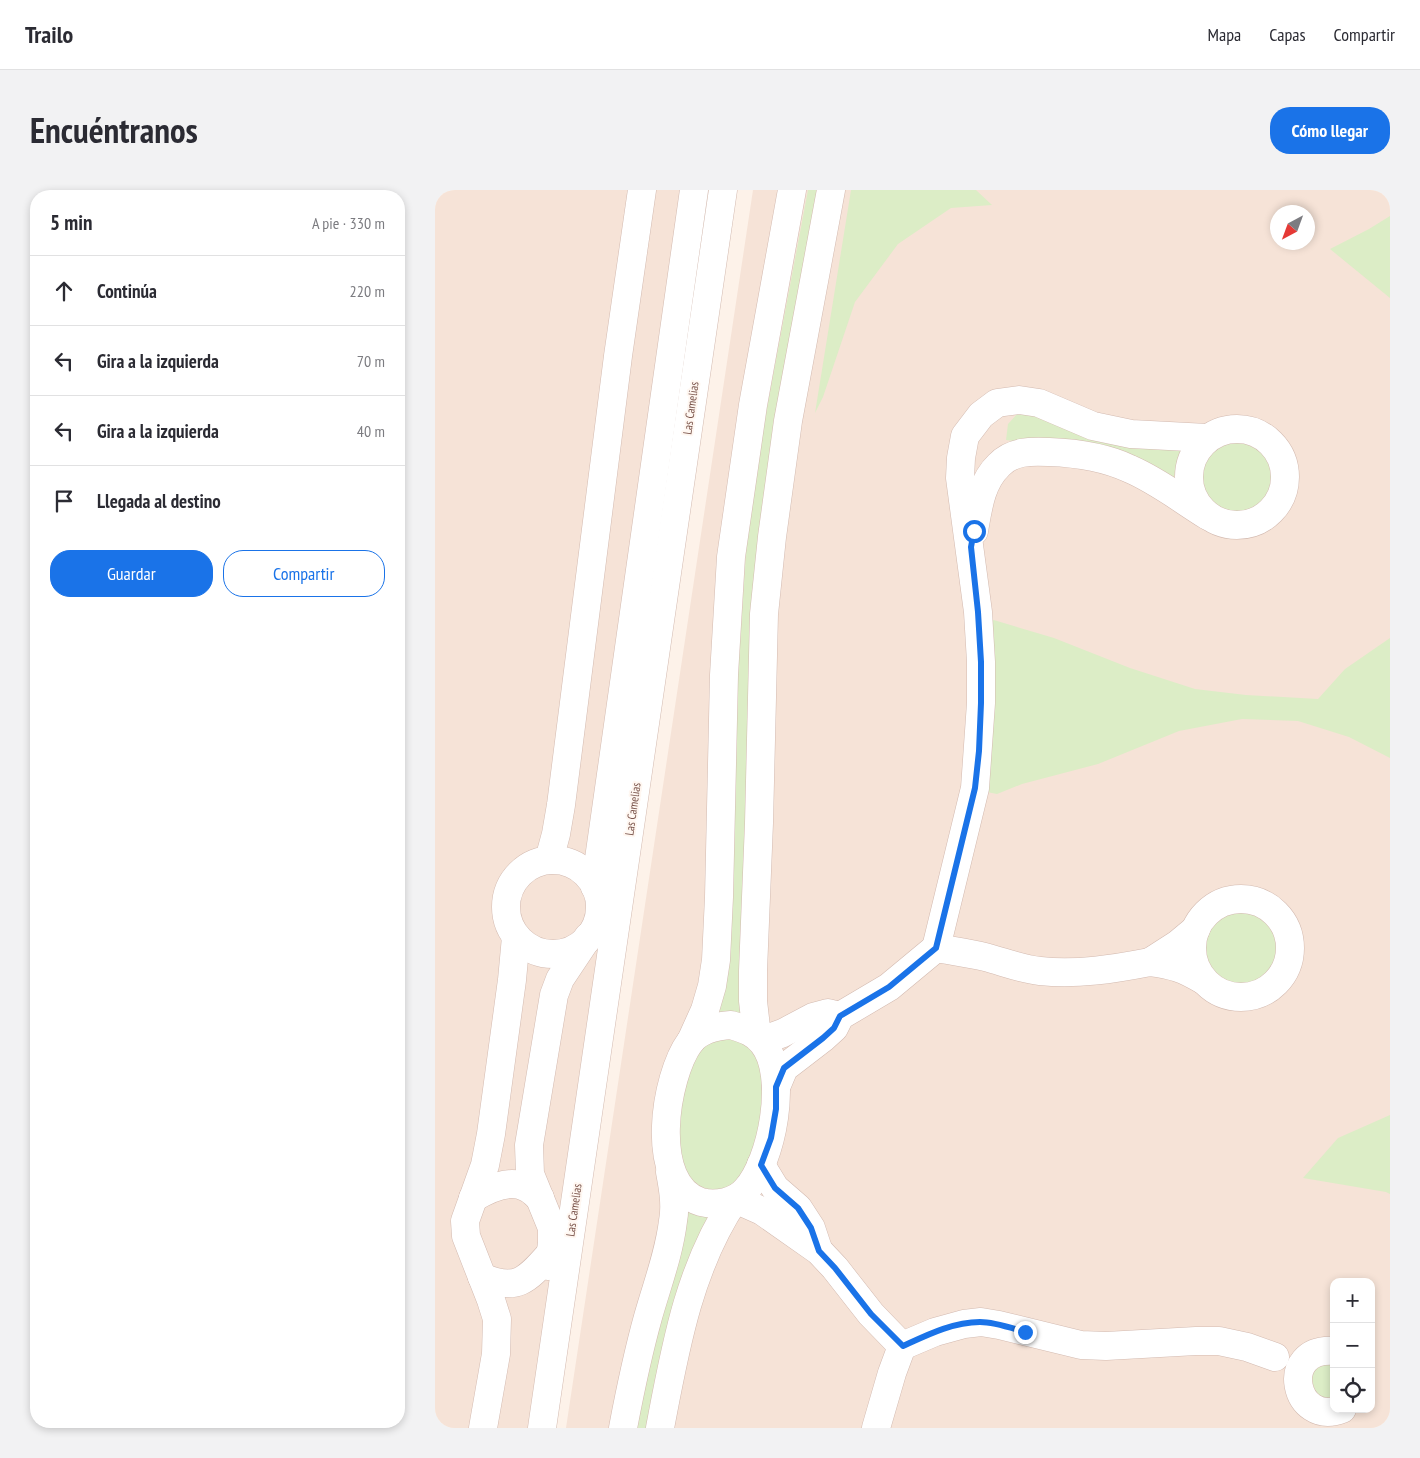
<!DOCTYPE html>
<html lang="es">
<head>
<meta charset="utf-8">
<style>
	:root { --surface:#fff; --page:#f2f2f3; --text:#2b2b33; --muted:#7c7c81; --line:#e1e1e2; --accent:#1a73e8 }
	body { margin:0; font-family:"PT Sans Narrow",sans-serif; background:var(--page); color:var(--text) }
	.controls { position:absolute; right:15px; bottom:15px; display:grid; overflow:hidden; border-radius:10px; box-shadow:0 2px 8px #0003 }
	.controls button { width:45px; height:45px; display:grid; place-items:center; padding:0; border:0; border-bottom:1px solid var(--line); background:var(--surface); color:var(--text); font:25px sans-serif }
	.compass { position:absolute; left:835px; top:15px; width:45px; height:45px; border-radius:50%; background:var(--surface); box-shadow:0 2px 8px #0003; rotate:221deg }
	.stop { position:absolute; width:15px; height:15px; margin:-11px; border:4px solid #1a73e8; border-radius:50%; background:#fff }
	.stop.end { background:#1a73e8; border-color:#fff; box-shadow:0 1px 5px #0008 }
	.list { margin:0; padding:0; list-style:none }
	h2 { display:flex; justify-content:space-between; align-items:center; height:65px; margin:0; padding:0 20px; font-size:21px }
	h2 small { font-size:16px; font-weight:400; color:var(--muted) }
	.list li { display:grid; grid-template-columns:32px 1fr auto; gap:15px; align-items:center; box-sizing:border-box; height:70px; padding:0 20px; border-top:1px solid var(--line) }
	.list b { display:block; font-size:19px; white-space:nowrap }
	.list em { font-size:16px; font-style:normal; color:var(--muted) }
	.actions { display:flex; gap:10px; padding:15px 20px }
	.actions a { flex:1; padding:11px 0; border:1px solid var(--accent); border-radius:20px; text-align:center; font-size:18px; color:var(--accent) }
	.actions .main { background:var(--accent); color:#fff }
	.icon { flex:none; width:28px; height:28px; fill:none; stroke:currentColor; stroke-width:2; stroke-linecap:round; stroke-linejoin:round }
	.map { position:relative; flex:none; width:955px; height:1238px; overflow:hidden; border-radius:20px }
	header { display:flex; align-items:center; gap:30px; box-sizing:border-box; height:70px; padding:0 25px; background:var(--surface); border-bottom:1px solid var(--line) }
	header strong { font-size:24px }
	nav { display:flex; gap:28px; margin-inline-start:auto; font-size:18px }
	.intro { display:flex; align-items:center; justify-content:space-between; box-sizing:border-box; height:120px; padding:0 30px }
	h1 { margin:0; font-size:35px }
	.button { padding:12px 22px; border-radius:20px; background:var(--accent); color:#fff; font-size:18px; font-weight:700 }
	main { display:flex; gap:30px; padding:0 30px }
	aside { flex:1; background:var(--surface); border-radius:20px; box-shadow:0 2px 8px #0003 }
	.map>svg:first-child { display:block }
	.residential { fill:#f6e3d7; fill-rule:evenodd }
	.green { fill:#dcedc6 }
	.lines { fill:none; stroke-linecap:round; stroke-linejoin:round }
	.minor-casing { stroke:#d3bab0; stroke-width:29 }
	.minor { stroke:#fff; stroke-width:28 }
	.route { stroke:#1a73e8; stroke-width:6 }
	.labels { text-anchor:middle; stroke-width:4; stroke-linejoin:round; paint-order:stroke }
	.street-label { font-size:12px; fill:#7a544b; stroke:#fff7f1 }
</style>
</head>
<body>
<header>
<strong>Trailo</strong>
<nav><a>Mapa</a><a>Capas</a><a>Compartir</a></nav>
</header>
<div class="intro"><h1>Encuéntranos</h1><a class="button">Cómo llegar</a></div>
<main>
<aside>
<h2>5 min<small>A pie · 330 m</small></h2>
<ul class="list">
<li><svg class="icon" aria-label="ahead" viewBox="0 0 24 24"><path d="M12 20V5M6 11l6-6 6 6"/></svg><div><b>Continúa</b></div><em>220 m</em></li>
<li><svg class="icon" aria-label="left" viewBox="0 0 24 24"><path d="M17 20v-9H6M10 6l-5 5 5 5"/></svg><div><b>Gira a la izquierda</b></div><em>70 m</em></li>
<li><svg class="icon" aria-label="left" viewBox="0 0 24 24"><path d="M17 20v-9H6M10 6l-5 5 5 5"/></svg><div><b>Gira a la izquierda</b></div><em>40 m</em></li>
<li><svg class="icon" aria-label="arrive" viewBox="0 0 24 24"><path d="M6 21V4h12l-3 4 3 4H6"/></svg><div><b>Llegada al destino</b></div></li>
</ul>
<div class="actions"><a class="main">Guardar</a><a>Compartir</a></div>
</aside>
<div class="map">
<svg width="955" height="1238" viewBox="0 0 955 1238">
	<rect width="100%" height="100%" fill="#fdf2e9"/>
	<!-- residential -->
	<g class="residential">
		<polygon points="0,0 281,0 100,1238 0,1238"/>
		<path d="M318,0H955V1238H131ZM842,22H872V52H842ZM899,1092H936V1219H899Z"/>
	</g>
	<!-- green -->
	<g class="green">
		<polygon points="373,0 387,0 343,243 309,827 280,821 288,788 298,713 303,483 311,362 318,292"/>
		<polygon points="416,0 541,0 557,15 516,18 463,54 420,112 388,207 380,223"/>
		<polygon points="955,26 955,108 895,59 934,39"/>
		<path d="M583,223L752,255C745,267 741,275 739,288L587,252L571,250L573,234Z"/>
		<circle cx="802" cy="285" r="40"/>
		<polygon points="552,428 619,448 695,478 760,499 811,505 883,509 910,479 955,448 955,568 914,547 863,531 807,529 744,541 663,574 587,594 562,604 552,602"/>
		<circle cx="805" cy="758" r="40"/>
		<polygon points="301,846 328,871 331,899 322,957 305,990 290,1000 273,999 255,993 241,958 242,912 266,854"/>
		<polygon points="955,925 955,1004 951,1002 868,988 903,948"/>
		<polygon points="251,1018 276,1027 217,1238 199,1238 204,1213 238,1083 251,1041"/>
		<polygon points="899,1169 899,1215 885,1214 873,1181"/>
	</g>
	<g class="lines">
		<defs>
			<g id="minor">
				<polyline points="396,0 353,231 337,347 329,424 324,633 318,781 318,811 322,846 337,847 348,843 378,827 393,823 405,826"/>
				<circle cx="802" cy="287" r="48"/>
				<path d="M539,341C543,318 546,292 564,275C577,261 596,261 614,262C641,263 670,267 695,279C723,291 747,310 773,326"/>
				<circle cx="118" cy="717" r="47"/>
				<polyline points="114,670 121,644 126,615 183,166 207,0"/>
				<polyline points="160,697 259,0"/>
				<circle cx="806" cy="758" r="49"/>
				<path d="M761,739L743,754L715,772C738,775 748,778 768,790"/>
				<polyline points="501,758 540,598 546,513 546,472 543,422 525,288 526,268 530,246 546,225 562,213 584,210 604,213 658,236 696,244 772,248"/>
				<path d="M296,835C309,839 320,842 328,853C354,885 337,972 311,1000C301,1012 281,1016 266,1012C212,995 230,886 255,852C265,839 281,836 296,835Z"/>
				<polyline points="256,851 270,820 277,796 281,770 284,707 289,485 296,367 318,215 357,0"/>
				<path d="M341,897L349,878L388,848L399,838L405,826L454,797L501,758C517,761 534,763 550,767C569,772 586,779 605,781C642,785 679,779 715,772"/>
				<polyline points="326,975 340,998 363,1018 376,1038 383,1059"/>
				<path d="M38,1008C53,999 75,988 92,998C97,1000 101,1005 105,1008"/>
				<polyline points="114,1076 117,1053 117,1038 95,984 94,955 119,805 125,789 153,747"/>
				<path d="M47,1087C82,1102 92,1090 115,1064"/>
				<polyline points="467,1156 500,1142 529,1134 546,1132 564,1135 646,1155 671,1156 761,1151 784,1151 812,1157 840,1167"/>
				<path d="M899,1161C842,1157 859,1238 907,1219"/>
				<polyline points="48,1238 61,1164 62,1129 56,1110 31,1046 30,1031 50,975 56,944 77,790 81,747"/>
				<polyline points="107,1238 288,0"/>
				<path d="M188,1238C195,1201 203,1163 213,1127C222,1095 234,1064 238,1031C241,1015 238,998 235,982"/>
				<path d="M225,1238C240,1159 254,1077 300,1009L327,1021L384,1061L400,1078L436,1124L467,1156L457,1183L441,1238"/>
			</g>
		</defs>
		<!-- minor casing -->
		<use href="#minor" class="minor-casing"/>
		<!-- minor -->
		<use href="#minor" class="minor"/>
	</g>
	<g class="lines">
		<!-- route -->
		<path class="route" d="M539,341L536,357L543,422L546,472V513L544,561L540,598L501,758L454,797L405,826L399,838L388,848L349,878L341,897V919L336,948L326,975L340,998L363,1018L376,1038L384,1061L400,1078L436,1124L468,1156C492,1145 518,1132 545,1132C560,1132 576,1138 590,1142"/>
	</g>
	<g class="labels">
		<!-- street labels -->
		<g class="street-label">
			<text transform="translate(256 218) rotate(-82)" y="4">Las Camelias</text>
			<text transform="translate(198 619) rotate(-82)" y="4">Las Camelias</text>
			<text transform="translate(139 1020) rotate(-82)" y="4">Las Camelias</text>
		</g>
	</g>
</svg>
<div class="controls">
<button>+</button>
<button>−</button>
<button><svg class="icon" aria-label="locate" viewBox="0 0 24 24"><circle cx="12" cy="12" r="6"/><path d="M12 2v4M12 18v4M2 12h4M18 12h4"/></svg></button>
</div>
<svg class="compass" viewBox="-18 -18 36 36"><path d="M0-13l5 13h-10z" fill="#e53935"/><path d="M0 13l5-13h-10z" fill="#7c7c81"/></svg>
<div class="stop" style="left:539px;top:341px"></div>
<div class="stop end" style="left:590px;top:1142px"></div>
</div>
</main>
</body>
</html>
